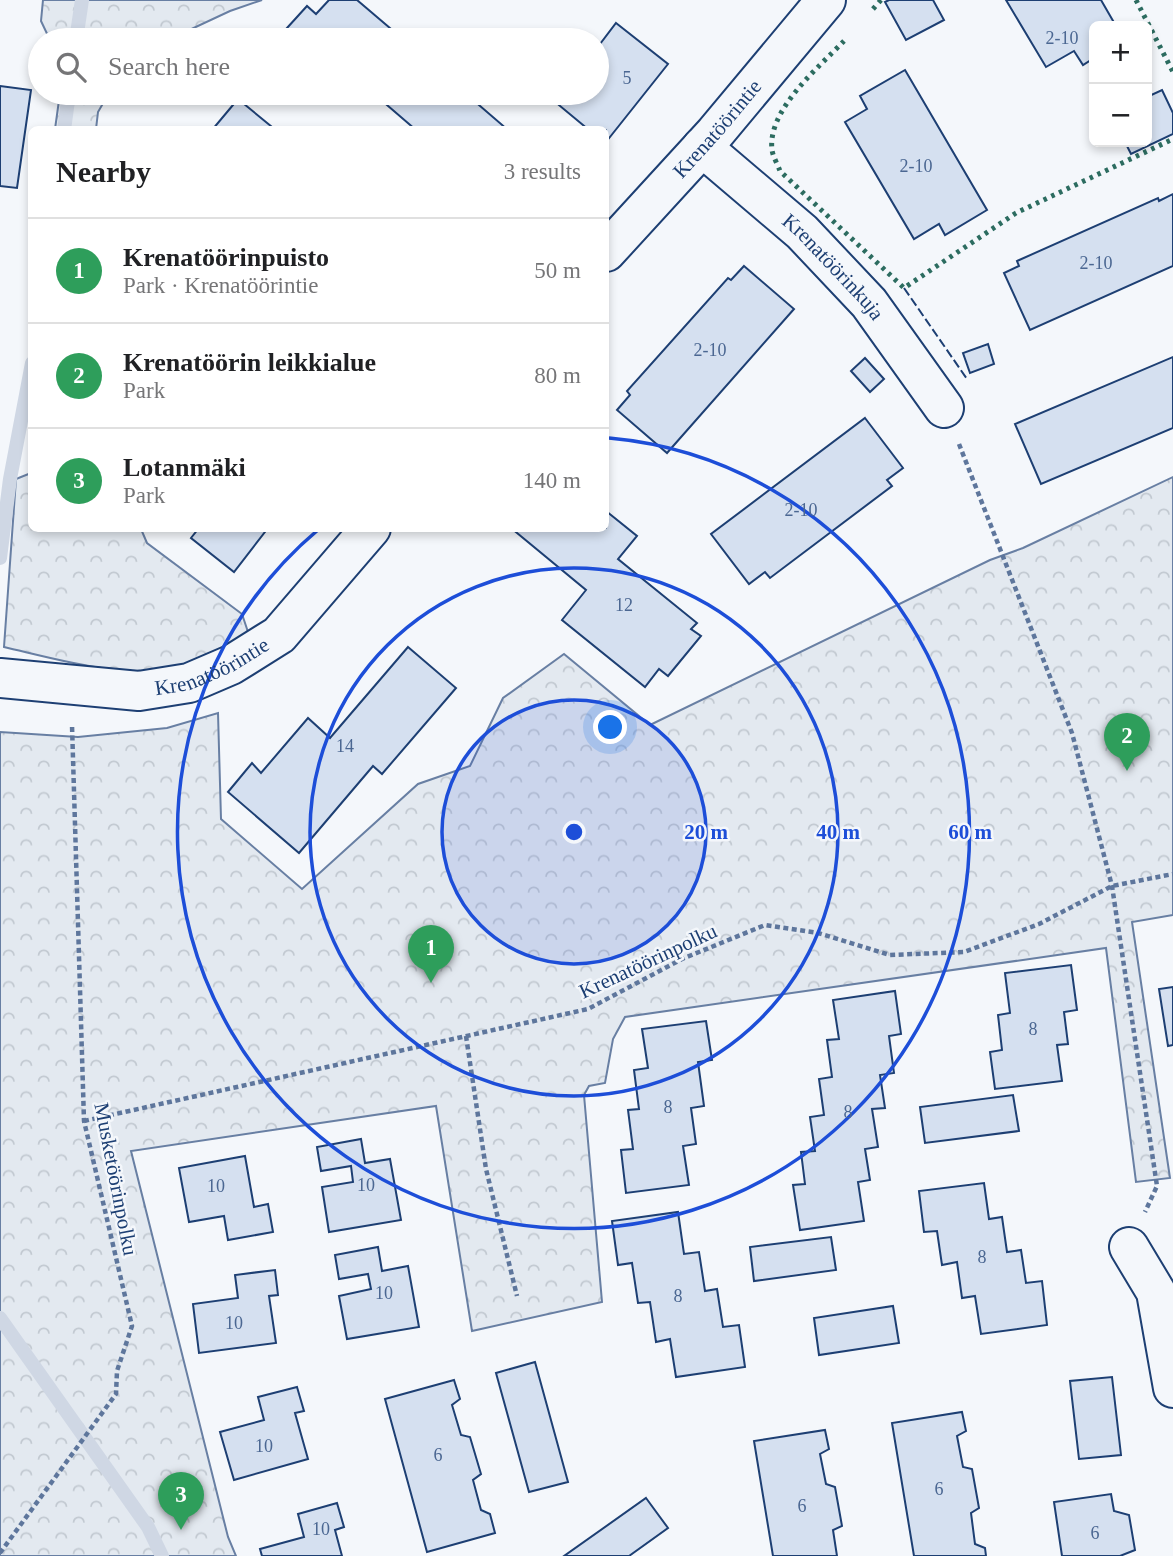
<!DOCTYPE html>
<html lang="en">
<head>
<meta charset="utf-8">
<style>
	:root { --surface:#fff; --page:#f2f2f2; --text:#202124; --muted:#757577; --line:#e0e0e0; --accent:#c62828 }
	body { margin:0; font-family:Georgia,serif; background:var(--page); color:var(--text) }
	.controls { position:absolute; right:21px; top:21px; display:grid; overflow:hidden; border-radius:10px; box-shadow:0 4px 10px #0003 }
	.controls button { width:63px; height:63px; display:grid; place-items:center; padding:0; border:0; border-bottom:2px solid var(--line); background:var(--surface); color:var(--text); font:35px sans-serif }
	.you { position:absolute; left:611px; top:728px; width:24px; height:24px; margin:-18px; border:5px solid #fff; border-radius:50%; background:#1a73e8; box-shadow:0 0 0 10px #1a73e833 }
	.badge { display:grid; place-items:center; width:46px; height:46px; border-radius:50%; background:var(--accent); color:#fff; font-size:23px; font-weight:700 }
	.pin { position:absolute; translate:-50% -58px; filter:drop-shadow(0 2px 4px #0008) }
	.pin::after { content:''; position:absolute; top:37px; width:24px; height:21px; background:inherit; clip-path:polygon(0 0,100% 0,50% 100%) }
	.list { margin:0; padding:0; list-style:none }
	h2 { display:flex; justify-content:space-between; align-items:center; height:91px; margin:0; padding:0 28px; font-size:30px }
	h2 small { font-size:23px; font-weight:400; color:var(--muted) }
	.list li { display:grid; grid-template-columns:46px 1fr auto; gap:21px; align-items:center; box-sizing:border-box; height:105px; padding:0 28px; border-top:2px solid var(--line) }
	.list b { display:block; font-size:26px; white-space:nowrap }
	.list p { margin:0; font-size:23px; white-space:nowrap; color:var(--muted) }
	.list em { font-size:23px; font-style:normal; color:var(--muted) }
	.icon { flex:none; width:38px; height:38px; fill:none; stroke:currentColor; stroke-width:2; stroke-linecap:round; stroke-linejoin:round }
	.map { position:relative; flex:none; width:1173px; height:1556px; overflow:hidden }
	.search { position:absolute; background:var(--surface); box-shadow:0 4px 10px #0003; left:28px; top:28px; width:581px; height:77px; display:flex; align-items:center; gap:18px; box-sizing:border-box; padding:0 24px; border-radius:38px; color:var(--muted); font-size:26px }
	.panel { position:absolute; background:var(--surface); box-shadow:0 4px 10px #0003; left:28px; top:126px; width:581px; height:406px; border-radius:10px }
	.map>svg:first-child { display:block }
	.forest { fill:url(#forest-crowns); stroke:#687fa3; stroke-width:2 }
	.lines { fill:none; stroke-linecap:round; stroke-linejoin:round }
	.stream { stroke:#cfd7e4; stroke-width:14 }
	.building { fill:#d5e0f0; stroke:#1d3f73; stroke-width:2 }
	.minor-casing { stroke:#1d3f73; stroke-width:42 }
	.path { stroke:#5e769c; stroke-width:4.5; stroke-dasharray:5 3.5; stroke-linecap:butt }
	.minor { stroke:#f4f7fb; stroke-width:38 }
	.hedge { stroke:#2c6c60; stroke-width:5; stroke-dasharray:3.5 5; stroke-linecap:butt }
	.fence { stroke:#1d3f73; stroke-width:2; stroke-dasharray:9 3.5; stroke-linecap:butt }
	.ring { fill:none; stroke:#1d4ed8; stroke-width:3.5 }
	.labels { text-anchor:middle; stroke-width:5; stroke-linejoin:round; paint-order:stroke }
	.number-label { font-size:18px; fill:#4b6792 }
	.street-label { font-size:21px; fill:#1d3f73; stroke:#f4f7fb }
	.centre { fill:#1d4ed8; stroke:#f4f7fb; stroke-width:3.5 }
	.ring-label { font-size:21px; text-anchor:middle; font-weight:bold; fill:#1d4ed8; stroke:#f4f7fb; stroke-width:5; stroke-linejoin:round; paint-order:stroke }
</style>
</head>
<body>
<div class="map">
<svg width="1173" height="1556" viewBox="0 0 1173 1556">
	<defs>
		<pattern id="forest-crowns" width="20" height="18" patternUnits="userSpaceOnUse" patternTransform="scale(1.75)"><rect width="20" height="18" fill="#e3e9f0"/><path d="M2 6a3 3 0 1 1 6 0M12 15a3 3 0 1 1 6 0" fill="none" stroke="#c2c9d1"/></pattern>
	</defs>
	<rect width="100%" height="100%" fill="#f4f7fb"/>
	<!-- forest -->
	<g class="forest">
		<polygon points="43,0 262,0 230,11 168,40 50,40 41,21"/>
		<polygon points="60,93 109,93 98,112 96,129 55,129"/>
		<path d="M31,473L32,528L141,529L147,543L242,614L249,635C230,645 208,661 186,667C130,681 60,660 4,647L16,479Z"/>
		<polygon points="1173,477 1173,915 1132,922 1170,1178 1136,1182 1106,948 625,1017 613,1039 605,1083 589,1086 584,1095 602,1302 472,1331 436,1106 131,1151 228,1537 236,1556 0,1556 0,732 78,737 167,728 218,713 221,819 302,889 418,784 470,766 503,698 564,654 650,725 990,560 1023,548"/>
	</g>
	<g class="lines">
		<!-- stream -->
		<g class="stream">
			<polyline points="76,40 82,0"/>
			<polyline points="64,130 69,93"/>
			<polyline points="0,558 10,479 32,363"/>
			<polyline points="0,1318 148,1527 162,1556"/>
		</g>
	</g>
	<!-- building -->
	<g class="building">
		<polygon points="329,0 357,0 404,40 293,40 296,36 287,28 307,6 316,14"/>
		<polygon points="889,0 933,0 944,20 906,40 885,2"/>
		<polygon points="1006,0 1101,0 1116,26 1094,26 1094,58 1083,65 1074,51 1046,67"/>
		<polygon points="616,23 668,64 606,142 606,130 589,130 554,101 561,93 597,93 597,48"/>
		<polygon points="905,70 987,210 945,235 939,224 914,239 845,122 867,109 860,96"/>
		<polygon points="0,86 31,90 17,188 0,186"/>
		<polygon points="1162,90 1173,113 1173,134 1131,154 1125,142 1147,142 1147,97"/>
		<polygon points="373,93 465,93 508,130 416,130"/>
		<polygon points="238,99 272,127 275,130 212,130"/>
		<polygon points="1173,194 1173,266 1030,330 1004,273 1019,266 1017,261 1158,198 1159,201"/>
		<polygon points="744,266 794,309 667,453 617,410 630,395 627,391 728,278 731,280"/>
		<polygon points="988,344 994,364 970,373 963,353"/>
		<polygon points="1173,357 1173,428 1041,484 1015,424"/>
		<polygon points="865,358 884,379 870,392 851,371"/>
		<polygon points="865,418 903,468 887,480 892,486 770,578 765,572 749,584 711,534"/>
		<polygon points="606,511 637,536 618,559 697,623 691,629 701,636 668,676 659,669 645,687 562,620 586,590 511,528 606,528"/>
		<polygon points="199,528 268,528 234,572 191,538"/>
		<polygon points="408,647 456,688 382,774 373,766 299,853 228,792 252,763 261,773 308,718 330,738"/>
		<polygon points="1071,965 1077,1010 1064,1012 1068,1044 1057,1045 1062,1081 995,1089 990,1052 1002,1050 998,1015 1010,1013 1005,973"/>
		<polygon points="1173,987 1173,1045 1168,1046 1159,989"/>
		<polygon points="895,991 901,1034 889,1036 894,1073 880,1075 885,1108 872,1109 878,1147 865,1149 870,1180 858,1182 864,1221 800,1230 793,1185 805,1184 801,1152 815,1151 810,1117 824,1115 819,1079 832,1077 827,1040 839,1039 833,1000"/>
		<polygon points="706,1021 712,1060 698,1062 704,1106 691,1108 696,1144 683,1146 689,1185 626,1193 621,1150 633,1149 628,1110 639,1109 634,1070 648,1068 642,1029"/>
		<polygon points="1013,1095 1019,1131 925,1143 920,1107"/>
		<polygon points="361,1139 365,1163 390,1159 401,1220 329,1232 322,1187 353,1182 351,1166 321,1171 317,1147"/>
		<polygon points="245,1156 254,1207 268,1204 273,1232 228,1240 224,1216 189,1222 179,1168"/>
		<polygon points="984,1183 989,1219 1002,1217 1007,1252 1021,1250 1026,1283 1042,1281 1047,1325 981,1334 975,1296 962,1298 957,1262 942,1265 937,1231 924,1232 919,1191"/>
		<polygon points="678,1212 684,1254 699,1252 705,1291 717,1289 723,1327 739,1325 745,1367 676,1377 670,1339 656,1342 650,1302 638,1303 632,1263 618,1265 612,1221"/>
		<polygon points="831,1237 836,1270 754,1281 750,1247"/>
		<polygon points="378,1247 382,1271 408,1266 419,1327 347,1339 339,1296 371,1289 368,1274 339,1279 335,1255"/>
		<polygon points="275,1270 278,1295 269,1296 276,1343 199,1353 193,1304 238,1298 235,1275"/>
		<polygon points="893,1306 899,1343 819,1355 814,1318"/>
		<polygon points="535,1362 568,1482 529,1492 496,1373"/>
		<polygon points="1112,1377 1121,1455 1079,1459 1070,1381"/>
		<polygon points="454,1380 460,1399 452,1405 461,1435 470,1437 481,1474 473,1480 481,1510 490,1514 495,1533 427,1552 385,1399"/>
		<polygon points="297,1387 304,1411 295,1413 308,1459 234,1480 220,1432 264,1420 258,1397"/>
		<polygon points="962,1412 966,1431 957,1436 963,1467 972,1469 979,1508 971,1513 975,1544 985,1548 986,1556 914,1556 892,1423"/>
		<polygon points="825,1430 829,1449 820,1454 826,1484 835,1487 842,1526 833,1530 837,1556 773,1556 754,1441"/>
		<polygon points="1111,1494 1114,1511 1129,1515 1135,1550 1120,1556 1062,1556 1054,1502"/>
		<polygon points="646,1498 668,1528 629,1556 564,1556"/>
		<polygon points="337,1503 344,1527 335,1530 342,1556 262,1556 260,1549 304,1537 298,1514"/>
	</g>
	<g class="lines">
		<defs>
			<g id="minor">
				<path id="s1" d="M702,147L802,232L869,303L944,408"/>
				<path id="s2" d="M606,252L715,133L826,0"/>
				<path id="s3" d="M0,678L139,691L189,683L231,665L279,635L371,528"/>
				<polyline points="1129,1247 1156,1292 1173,1388"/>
			</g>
		</defs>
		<!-- minor casing -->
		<use href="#minor" class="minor-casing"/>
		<!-- path -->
		<g class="path">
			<polyline points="959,444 1072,733 1112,886 1157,1186 1145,1212"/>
			<polyline points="466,1036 486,1169 517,1296"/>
			<polyline points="84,1121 588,1009 682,959 765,925 818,933 890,955 964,952 1039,924 1112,886 1173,874"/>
			<polyline points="0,1553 116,1394 117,1371 132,1326 84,1121 72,725"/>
		</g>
		<!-- minor -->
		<use href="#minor" class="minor"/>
		<!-- hedge -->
		<g class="hedge">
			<polyline points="1136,0 1173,72"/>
			<polyline points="873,9 881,0"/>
			<path d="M844,41C819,67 767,110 772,150C773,157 778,165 780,171L904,288L1016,213L1173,139"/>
		</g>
		<!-- fence -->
		<polyline class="fence" points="904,288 967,379"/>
	</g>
	<!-- distance rings -->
	<circle cx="574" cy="832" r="132" fill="#1d4ed8" fill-opacity=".12"/>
	<g class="ring">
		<circle cx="574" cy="832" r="132"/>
		<circle cx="574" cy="832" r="264"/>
		<path d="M609 438A396 396 0 1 1 319 529"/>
	</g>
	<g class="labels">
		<!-- number labels -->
		<g class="number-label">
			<text x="1062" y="44">2-10</text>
			<text x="627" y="84">5</text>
			<text x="916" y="172">2-10</text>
			<text x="1096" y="269">2-10</text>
			<text x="710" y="356">2-10</text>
			<text x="801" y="516">2-10</text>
			<text x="624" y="611">12</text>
			<text x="345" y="752">14</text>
			<text x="1033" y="1035">8</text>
			<text x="668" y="1113">8</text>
			<text x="848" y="1118">8</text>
			<text x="366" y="1191">10</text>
			<text x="216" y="1192">10</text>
			<text x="982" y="1263">8</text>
			<text x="384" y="1299">10</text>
			<text x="678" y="1302">8</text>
			<text x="234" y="1329">10</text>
			<text x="264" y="1452">10</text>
			<text x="438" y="1461">6</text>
			<text x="939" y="1495">6</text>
			<text x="802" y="1512">6</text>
			<text x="321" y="1535">10</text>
			<text x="1095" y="1539">6</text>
		</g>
		<!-- street labels -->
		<g class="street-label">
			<text dy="7" stroke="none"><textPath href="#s2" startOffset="166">Krenatöörintie</textPath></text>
			<text dy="7" stroke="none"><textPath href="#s1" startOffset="178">Krenatöörinkuja</textPath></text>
			<text dy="7" stroke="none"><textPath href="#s3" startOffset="217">Krenatöörintie</textPath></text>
			<text transform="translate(648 961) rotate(-25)" y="7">Krenatöörinpolku</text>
			<text transform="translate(116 1179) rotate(79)" y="7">Musketöörinpolku</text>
		</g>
	</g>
	<circle cx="574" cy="832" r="10" class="centre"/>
	<g class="ring-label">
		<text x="706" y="839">20 m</text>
		<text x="838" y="839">40 m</text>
		<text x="970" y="839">60 m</text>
	</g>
</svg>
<div class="controls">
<button>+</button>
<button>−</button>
</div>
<div class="you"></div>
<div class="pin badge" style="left:431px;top:983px;background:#2e9e5b">1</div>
<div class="pin badge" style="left:1127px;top:771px;background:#2e9e5b">2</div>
<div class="pin badge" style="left:181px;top:1530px;background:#2e9e5b">3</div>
<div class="search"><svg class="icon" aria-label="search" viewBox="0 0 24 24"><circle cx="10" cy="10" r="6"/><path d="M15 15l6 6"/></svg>Search here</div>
<section class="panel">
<h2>Nearby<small>3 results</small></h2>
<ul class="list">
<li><span class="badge" style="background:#2e9e5b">1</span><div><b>Krenatöörinpuisto</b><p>Park · Krenatöörintie</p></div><em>50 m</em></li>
<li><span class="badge" style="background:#2e9e5b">2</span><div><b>Krenatöörin leikkialue</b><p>Park</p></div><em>80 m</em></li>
<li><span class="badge" style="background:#2e9e5b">3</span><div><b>Lotanmäki</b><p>Park</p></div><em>140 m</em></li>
</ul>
</section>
</div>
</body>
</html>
